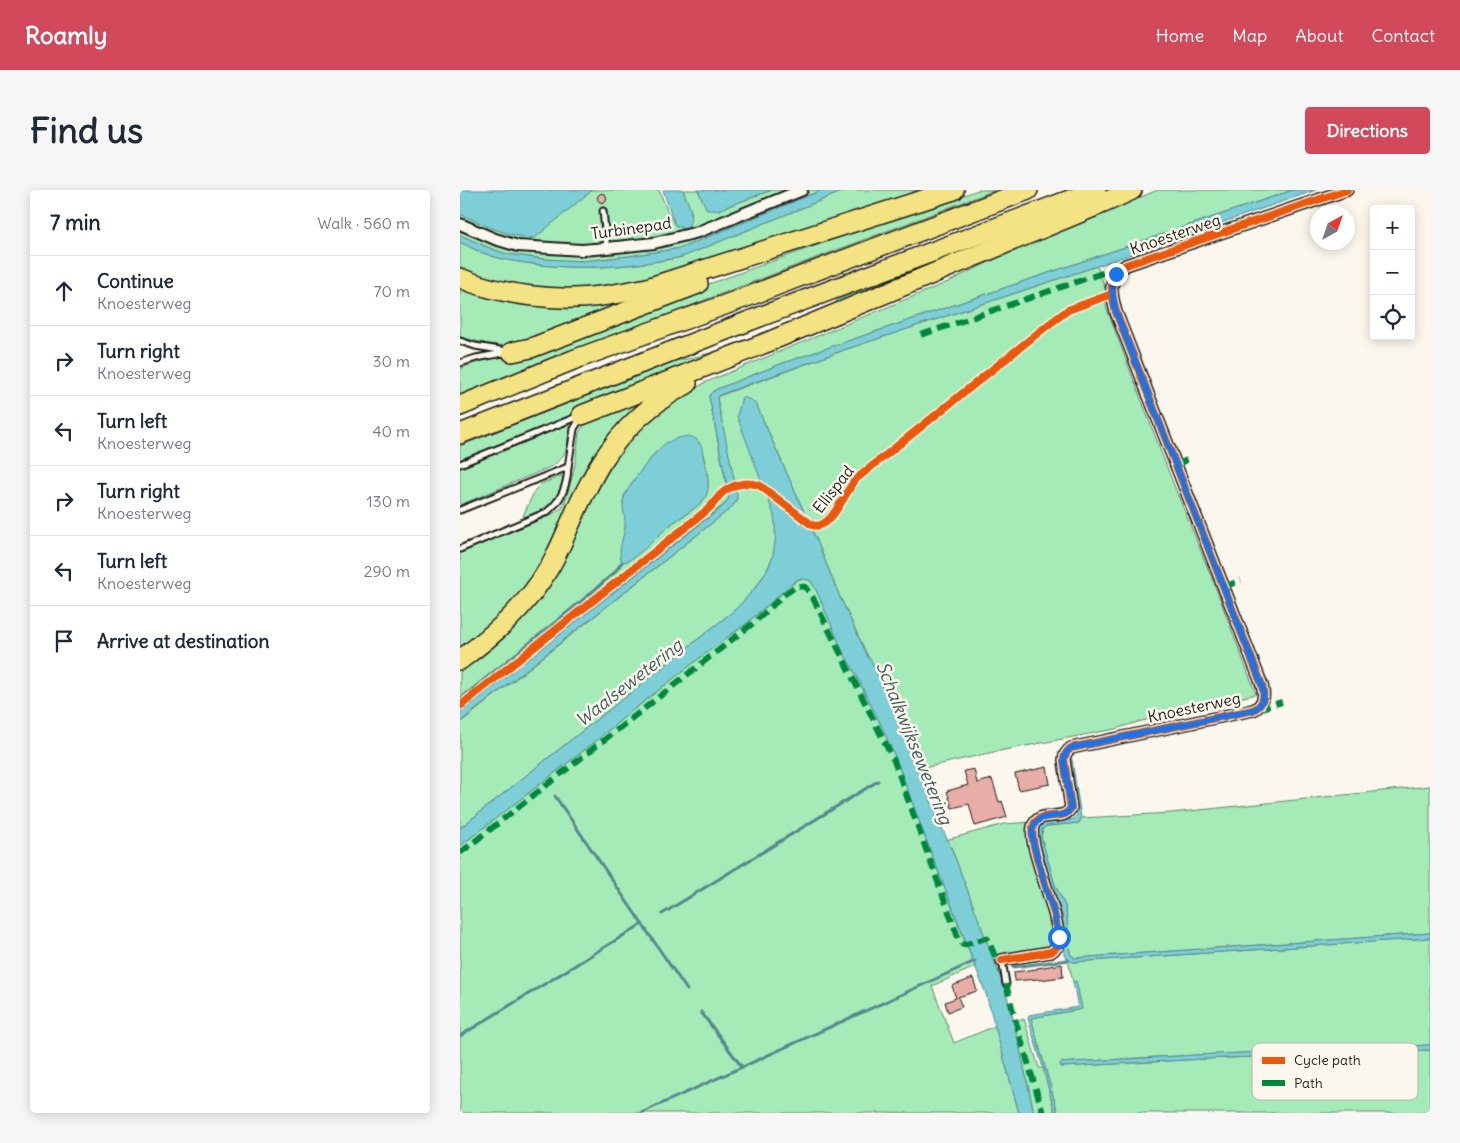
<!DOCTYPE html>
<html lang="en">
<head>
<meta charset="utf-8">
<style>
	:root { --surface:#fff; --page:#f6f6f7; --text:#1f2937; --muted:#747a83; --line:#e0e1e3; --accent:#d1495b }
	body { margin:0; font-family:Delius,sans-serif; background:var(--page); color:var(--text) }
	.controls { position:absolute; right:15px; top:15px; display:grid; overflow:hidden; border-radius:5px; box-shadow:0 2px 12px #0003 }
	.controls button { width:45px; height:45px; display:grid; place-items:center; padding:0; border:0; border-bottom:1px solid var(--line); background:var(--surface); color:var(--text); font:25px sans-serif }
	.compass { position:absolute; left:850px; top:15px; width:45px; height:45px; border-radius:50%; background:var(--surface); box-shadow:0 2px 12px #0003; rotate:40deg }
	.stop { position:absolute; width:15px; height:15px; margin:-11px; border:4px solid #1a73e8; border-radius:50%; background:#fff }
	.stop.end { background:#1a73e8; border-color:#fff; box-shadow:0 1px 5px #0008 }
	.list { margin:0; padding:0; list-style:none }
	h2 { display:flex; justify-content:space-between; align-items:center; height:65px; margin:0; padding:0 20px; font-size:21px }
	h2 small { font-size:16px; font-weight:400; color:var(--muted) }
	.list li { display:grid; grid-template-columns:32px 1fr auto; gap:15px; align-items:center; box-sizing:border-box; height:70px; padding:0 20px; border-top:1px solid var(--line) }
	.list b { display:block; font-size:19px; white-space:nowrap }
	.list p { margin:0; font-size:16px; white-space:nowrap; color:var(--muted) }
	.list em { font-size:16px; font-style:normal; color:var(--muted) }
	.icon { flex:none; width:28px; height:28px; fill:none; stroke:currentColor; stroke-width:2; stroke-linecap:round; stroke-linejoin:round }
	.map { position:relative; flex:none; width:970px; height:923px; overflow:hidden; border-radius:5px }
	header { display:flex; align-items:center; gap:30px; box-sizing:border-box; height:70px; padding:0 25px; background:var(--accent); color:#fff }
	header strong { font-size:24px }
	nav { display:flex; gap:28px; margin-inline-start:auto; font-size:18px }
	.intro { display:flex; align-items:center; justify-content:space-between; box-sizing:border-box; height:120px; padding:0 30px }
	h1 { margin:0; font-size:35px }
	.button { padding:12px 22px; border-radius:5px; background:var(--accent); color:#fff; font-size:18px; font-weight:700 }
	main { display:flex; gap:30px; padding:0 30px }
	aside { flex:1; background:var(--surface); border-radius:5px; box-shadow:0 2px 12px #0003 }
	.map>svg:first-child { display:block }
	.green { fill:#a5ebb8; stroke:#60846a; fill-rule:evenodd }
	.water { fill:#7dced7; stroke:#56878c }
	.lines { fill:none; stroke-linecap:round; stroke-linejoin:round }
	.stream { stroke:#56878c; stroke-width:3 }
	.building { fill:#e8ada6; stroke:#1c1c1c }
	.service-casing { stroke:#1c1c1c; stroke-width:9 }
	.minor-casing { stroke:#1c1c1c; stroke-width:14 }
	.motorway-casing { stroke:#1c1c1c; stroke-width:22 }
	.service { stroke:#fbf7ec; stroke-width:5 }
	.minor { stroke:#fbf7ec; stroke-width:10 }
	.motorway { stroke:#f4e382; stroke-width:19 }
	.quiet { stroke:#00873e; stroke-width:6; stroke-dasharray:12 6; stroke-linecap:butt }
	.cycleway-casing { stroke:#fbf7ec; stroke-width:11 }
	.cycleway { stroke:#e8590c; stroke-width:8 }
	.route { stroke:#1a73e8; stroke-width:6 }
	.labels { text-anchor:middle; stroke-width:5; stroke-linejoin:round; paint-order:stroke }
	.street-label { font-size:16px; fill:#1c1c1c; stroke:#fbf7ec }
	.water-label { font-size:18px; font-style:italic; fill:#3e5a5d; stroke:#fbf7ec }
	.key { fill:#fbf7ec; stroke:#b8b5ae; stroke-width:1 }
	.key-label { font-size:14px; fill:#1c1c1c }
</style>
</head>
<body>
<header>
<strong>Roamly</strong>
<nav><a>Home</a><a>Map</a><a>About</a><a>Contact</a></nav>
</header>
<div class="intro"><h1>Find us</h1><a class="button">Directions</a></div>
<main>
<aside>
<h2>7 min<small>Walk · 560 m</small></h2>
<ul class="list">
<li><svg class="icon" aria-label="ahead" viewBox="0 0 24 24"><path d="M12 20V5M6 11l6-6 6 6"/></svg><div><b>Continue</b><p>Knoesterweg</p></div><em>70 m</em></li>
<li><svg class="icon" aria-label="right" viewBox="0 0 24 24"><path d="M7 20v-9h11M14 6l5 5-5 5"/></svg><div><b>Turn right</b><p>Knoesterweg</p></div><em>30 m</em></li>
<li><svg class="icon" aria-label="left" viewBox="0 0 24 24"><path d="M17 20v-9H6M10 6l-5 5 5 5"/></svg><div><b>Turn left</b><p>Knoesterweg</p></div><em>40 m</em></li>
<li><svg class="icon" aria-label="right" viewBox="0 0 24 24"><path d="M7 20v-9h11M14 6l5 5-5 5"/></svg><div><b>Turn right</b><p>Knoesterweg</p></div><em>130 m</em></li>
<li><svg class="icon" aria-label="left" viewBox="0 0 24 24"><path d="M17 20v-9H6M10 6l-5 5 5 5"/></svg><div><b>Turn left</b><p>Knoesterweg</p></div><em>290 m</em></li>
<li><svg class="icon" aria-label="arrive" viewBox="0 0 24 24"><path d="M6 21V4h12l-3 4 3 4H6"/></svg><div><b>Arrive at destination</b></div></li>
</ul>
</aside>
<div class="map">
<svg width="970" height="923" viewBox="0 0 970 923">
	<rect width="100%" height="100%" fill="#fbf7ec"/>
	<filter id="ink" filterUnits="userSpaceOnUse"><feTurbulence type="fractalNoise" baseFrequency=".02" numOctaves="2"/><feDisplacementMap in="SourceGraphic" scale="10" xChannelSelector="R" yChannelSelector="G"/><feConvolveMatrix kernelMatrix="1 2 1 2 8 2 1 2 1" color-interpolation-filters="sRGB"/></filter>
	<g filter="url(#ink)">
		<!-- green -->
		<g class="green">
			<path d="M132,0H199L207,20L215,35L226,40L232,24L223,0H238L247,19L258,20L312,0H362L221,58L169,66L123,71L84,69L47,64L32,59L0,45V24C24,34 48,47 74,48Z"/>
			<path d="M386,0H465L176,92C163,94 149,98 135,99C87,102 44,96 0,78V52C10,57 21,63 32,66C43,70 54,71 66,73C118,81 171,77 222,67Z"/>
			<path d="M518,0H535L245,110L0,205V179C16,172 31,168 48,166L366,52L464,19Z"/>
			<path d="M698,0H833L323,173L257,199L252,202L249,206L269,308L266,313L0,523V482C28,461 57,439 78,410C101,378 114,341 132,306C160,251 193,223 246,192L488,92L572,51ZM195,263L243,264C246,276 252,297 244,309C238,318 219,328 210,335C197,346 186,358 172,368L164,344L166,332L163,313L164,306L176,287Z"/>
			<polygon points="643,8 204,190 53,248 0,271 0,256 217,170 223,170 262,160 374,115 377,110"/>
			<path d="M637,76L646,101V117L711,288L755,396L796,504L678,532L655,539L534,562L459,579L412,472L408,467L379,405L357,351L296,214C298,238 298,263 301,287C303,299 310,311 314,323C325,363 302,392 276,419L0,638V533L271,318L276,312L277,308L257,208L259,206L384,160Z"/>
			<polygon points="242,83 56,157 28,154 0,147 0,91 81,110"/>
			<polygon points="211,194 188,215 85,379 0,466 0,363 89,326 102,318 108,302 115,275 119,243 128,228"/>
			<path d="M107,235H109C108,256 108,267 88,278L0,315V277Z"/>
			<path d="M101,286L104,287C95,315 91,317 64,327L63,326L75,300L81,294Z"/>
			<polygon points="339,389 350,390 356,399 384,464 393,479 421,535 436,569 465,647 515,777 472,796 494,853 535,836 559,923 0,923 0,656 136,551 163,528 246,463 287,433"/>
			<polygon points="970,596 970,743 614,768 610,763 607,728 605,716 595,695 581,647 583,638 587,636 619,633 621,628 711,623"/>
			<polygon points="573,632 598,748 588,759 569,761 537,767 542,787 541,790 491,657 486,650 544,634"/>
			<path d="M970,748V855C847,861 724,864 601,873L600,875L602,877L743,869L970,860V923H598L571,828L622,819L616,792H613L608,770L614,772Z"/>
			<polygon points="564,829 579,878 583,878 595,923 574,923 554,832"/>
		</g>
		<!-- water -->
		<g class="water">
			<path d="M0,0H132L75,48C48,47 24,35 0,24Z"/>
			<path d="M203,0H223C229,16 235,23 227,40L215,35Z"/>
			<polygon points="238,0 312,0 258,20 247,20"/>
			<path d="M362,0H386L222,67C171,77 118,81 66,73C54,71 43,70 32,66C21,63 10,57 0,52V45L32,59L47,64L84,69L123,71L169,66L221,58Z"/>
			<polygon points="833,0 856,0 637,76 384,160 259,205 257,208 275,293 267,296 249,206 252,202 257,199 323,173"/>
			<path d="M282,207L291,210L296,214L357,351L379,405L408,467L412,472L453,565L480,634L491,657L545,799L554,832L574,923H559L526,804L465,647L436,569L421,535L393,479L384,464L356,400L350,390L339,389L336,390L287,433L246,463L163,528L136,551L0,656V638L276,419C306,388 320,369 314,325L277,226Z"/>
			<path d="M228,246C233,247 238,249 240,254C243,257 242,261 243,264C245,278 253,297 244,309C238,318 219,328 210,335C200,343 192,353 182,361C176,365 170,372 162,372C157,363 163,348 165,338C166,328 161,318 164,308C168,295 195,261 206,253C214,249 220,247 228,246Z"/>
			<path d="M276,300C278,308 277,311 271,318L0,532V523L262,317L269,308L268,303Z"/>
			<polygon points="610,566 612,570 621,628 619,633 587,636 583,638 581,647 595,695 605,716 607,728 610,763 614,768 970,743 970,748 614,772 608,770 605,765 602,726 599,715 591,700 587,690 577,646 577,638 580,634 614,629 617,625 608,569"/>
			<polygon points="616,791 622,819 571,828 598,923 595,923 583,878 568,829 569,825 618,817 613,792"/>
			<polygon points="970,855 970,860 743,869 602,877 600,876 601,873 613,872 735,865"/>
		</g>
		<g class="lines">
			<!-- stream -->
			<g class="stream">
				<polyline points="0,509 124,409 155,382 162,372"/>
				<polyline points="95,606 227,800"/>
				<polyline points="202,724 418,591"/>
				<polyline points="553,777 608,770"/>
				<polyline points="241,822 282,877"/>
				<polyline points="0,846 182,734"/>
				<polyline points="181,923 515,771"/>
			</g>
		</g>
		<!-- building -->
		<g class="building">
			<circle cx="142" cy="8" r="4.5"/>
			<polygon points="587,577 590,594 559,600 555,584"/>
			<polygon points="514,579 517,593 532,589 539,612 542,611 547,627 515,636 509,614 492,618 487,601 508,595 504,581"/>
			<polygon points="602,774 603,787 579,790 578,789 555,791 554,782 577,779 577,778"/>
			<polygon points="513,788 517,801 498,807 502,817 488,822 485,812 496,808 492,796"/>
		</g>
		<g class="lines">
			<defs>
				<g id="service">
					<polyline points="143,21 147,58"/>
					<polyline points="0,151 15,156 46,161"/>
					<polyline points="0,173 16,168 49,162"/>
					<polyline points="0,274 119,226"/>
					<polyline points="0,320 108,277 114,239 120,229"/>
					<path d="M0,359L87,322C102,310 107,296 108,277"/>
					<polyline points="542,770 546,794"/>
				</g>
				<g id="minor">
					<polyline points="0,34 35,49 58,56 122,60 147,58 194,53 238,42 342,0"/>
					<path d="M542,770L591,762L598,756C603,726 564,653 574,634C583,619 602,633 611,618L604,570C604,564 607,561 611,558L793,520C804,515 805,506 802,495L656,122C651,103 647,88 666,75L887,0"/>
				</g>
				<g id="motorway">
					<path d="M0,88C40,105 98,112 141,106C156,104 172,101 187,98L494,0"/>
					<polyline points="52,162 71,158 238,94"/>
					<polyline points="0,216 113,170 281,109 568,0"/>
					<polyline points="122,225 308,152 648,11 672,0"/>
					<polyline points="0,244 289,131 636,0"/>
					<path d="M0,470C35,444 67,416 89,378C102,356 110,332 121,310C128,297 134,284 141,273C162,240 192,212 227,194"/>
				</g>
			</defs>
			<!-- service casing -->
			<use href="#service" class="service-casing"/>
			<!-- minor casing -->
			<use href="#minor" class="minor-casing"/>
			<!-- motorway casing -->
			<use href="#motorway" class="motorway-casing"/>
			<!-- service -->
			<use href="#service" class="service"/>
			<!-- minor -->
			<use href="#minor" class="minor"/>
			<!-- motorway -->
			<use href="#motorway" class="motorway"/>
			<!-- quiet -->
			<g class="quiet">
				<polyline points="461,145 660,77"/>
				<polyline points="716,275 731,268"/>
				<polyline points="764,397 781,390"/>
				<polyline points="798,519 822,512"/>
				<polyline points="0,663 297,430 325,404 337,396 345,397 352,406 434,571 499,750 503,755 526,748 528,749 536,769 542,770"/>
				<polyline points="546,794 555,829 583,923"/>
			</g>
			<defs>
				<g id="cycleway">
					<path d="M0,516L246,321C252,316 255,311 260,305C270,295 285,291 299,295L352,335C371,342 385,301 396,289L588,135L608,120L652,104"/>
					<path d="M542,770L591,762L598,756C603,726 564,653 574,634C583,619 602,633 611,618L604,570C604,564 607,561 611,558L793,520C804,515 805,506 802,495L656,122C651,103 647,88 666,75L887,0"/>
				</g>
			</defs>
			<!-- cycleway casing -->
			<use href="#cycleway" class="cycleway-casing"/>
			<!-- cycleway -->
			<use href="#cycleway" class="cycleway"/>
		</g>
	</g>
	<g class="lines" filter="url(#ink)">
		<!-- route -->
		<path class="route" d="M599,747L594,722L587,702L573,652L572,640L576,632L582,628L606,624L611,618L604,570C604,565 607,561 611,558L793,520C804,515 805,506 802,495L656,122C653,109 650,97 656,84"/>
	</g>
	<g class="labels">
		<!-- street labels -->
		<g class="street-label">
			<text transform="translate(171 38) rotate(-8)" y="6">Turbinepad</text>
			<text transform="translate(715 44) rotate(-19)" y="6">Knoesterweg</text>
			<text transform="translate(373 299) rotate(-52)" y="6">Ellispad</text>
			<text transform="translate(734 517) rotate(-12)" y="6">Knoesterweg</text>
		</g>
		<!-- water labels -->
		<g class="water-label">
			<text transform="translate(169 493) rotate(-38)" y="6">Waalsewetering</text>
			<text transform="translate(454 553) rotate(68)" y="6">Schalkwijksewetering</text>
		</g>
	</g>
	<!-- legend -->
	<rect x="792" y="853" width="166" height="57" rx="8" class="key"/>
	<rect x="802" y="867" width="23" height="7" fill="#e8590c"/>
	<rect x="802" y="890" width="23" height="6" fill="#00873e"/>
	<g class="key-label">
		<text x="834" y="875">Cycle path</text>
		<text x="834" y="898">Path</text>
	</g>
</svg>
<div class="controls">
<button>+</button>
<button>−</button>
<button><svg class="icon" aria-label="locate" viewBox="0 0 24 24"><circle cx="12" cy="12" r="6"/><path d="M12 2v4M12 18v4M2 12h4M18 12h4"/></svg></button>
</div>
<svg class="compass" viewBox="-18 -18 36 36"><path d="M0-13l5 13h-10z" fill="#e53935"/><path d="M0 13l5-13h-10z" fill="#747a83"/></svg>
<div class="stop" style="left:599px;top:747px"></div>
<div class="stop end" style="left:656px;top:84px"></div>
</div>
</main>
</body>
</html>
